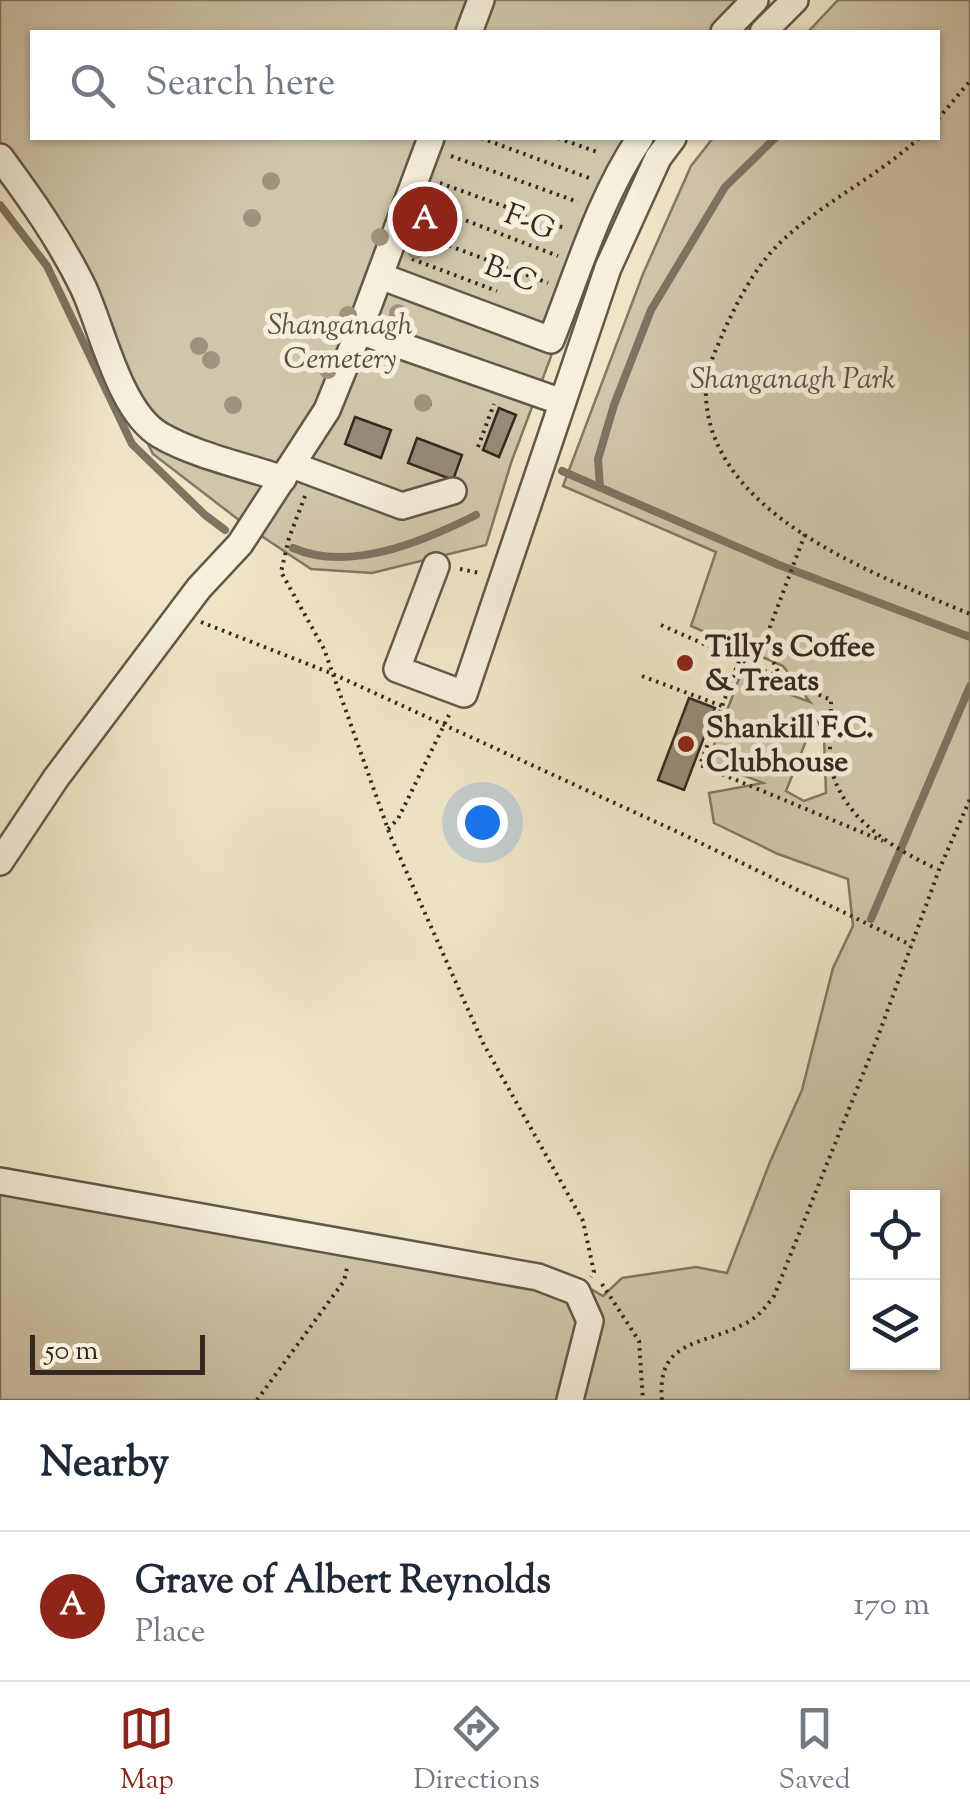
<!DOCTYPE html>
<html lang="en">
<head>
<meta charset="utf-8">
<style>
	:root { --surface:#fff; --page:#f6f6f7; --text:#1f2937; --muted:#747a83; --line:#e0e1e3; --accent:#8f2418 }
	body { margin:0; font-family:"Sorts Mill Goudy",serif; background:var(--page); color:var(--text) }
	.controls { position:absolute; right:30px; bottom:30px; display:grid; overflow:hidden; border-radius:0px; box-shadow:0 2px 8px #0004 }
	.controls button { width:90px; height:90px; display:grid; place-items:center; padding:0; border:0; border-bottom:2px solid var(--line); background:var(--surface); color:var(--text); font:50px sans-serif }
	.scale { position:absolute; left:30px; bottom:25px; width:175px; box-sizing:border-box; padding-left:10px; border:5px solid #33291e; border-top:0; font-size:28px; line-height:35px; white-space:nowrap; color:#33291e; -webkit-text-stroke:8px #f5efdb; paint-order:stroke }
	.you { position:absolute; left:482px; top:822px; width:35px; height:35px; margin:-25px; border:8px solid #fff; border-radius:50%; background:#1a73e8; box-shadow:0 0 0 15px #1a73e833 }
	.badge { display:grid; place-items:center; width:65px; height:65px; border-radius:50%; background:var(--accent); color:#fff; font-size:32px; font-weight:700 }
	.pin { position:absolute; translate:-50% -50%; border:5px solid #fff; box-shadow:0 2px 10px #0006 }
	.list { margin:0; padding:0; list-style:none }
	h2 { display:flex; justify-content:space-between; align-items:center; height:130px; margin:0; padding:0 40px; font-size:42px }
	h2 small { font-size:32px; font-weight:400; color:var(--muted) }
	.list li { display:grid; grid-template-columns:65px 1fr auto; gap:30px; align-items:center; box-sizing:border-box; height:150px; padding:0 40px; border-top:2px solid var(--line) }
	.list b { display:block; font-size:38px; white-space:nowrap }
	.list p { margin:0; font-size:32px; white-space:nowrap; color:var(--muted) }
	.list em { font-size:32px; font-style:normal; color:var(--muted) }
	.icon { flex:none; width:55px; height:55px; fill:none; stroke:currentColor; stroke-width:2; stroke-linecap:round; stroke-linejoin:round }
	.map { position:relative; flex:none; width:970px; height:1400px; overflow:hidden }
	.search { position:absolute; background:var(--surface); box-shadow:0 2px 8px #0004; left:30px; right:30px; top:30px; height:110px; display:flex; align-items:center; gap:25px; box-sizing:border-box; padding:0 35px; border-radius:0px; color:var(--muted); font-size:38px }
	.sheet { height:280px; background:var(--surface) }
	nav { display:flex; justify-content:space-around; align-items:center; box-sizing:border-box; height:140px; border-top:2px solid var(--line); background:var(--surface); font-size:28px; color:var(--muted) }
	nav a { display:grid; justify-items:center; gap:5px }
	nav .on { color:var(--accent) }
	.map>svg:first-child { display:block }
	.green { fill:#d0c6aa; stroke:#827864; stroke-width:2.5; fill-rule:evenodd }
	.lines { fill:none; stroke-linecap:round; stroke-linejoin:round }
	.stream { stroke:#7e7461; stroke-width:8 }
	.building { fill:#958b76; stroke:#33291e; stroke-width:2.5 }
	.minor-casing { stroke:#625848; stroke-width:30 }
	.path { stroke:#33291e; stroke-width:4; stroke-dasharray:2.5 5; stroke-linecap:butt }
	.minor { stroke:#f5efdb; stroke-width:25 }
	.tree { fill:#9e947d }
	.poi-dot { fill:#8f2418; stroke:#f5efdb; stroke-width:4 }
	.labels { text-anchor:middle; stroke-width:10; stroke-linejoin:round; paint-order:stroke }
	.street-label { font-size:30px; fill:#33291e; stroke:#f5efdb }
	.park-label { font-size:30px; font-style:italic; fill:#5a5041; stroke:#f5efdb }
	.poi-label { font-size:30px; font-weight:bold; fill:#33291e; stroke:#f5efdb; text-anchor:start }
</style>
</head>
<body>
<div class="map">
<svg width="970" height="1400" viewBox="0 0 970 1400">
	<rect width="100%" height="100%" fill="#f0e6c7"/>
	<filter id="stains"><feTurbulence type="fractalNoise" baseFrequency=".002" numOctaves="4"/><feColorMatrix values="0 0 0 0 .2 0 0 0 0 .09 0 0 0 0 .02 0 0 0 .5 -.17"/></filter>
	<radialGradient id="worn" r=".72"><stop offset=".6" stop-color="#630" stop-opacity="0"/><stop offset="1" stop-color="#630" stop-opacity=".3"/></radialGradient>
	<!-- green -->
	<g class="green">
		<polygon points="0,0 766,0 730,32 32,32 32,138 649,138 594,242 511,463 486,545 372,573 311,569 248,527 153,454 35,222 0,181"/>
		<path d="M838,0H970V1400H0V1171L565,1274L603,1296L622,1278L696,1267L727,1273L770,1162L802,1090L833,968L853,926L848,879L778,854L714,823L709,793L763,783L708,761L740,676L810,702L783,666L691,626L716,552L563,486L643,274L691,166L713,138H938V32H808ZM816,716L824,736L826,793L804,801L786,791ZM858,1198H932V1362H858Z"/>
	</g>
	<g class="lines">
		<!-- stream -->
		<g class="stream">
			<polyline points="0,205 47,266 132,444 205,515 225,530"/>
			<polyline points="562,471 779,565 970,637"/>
			<polyline points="600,487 598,459 614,405 651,310 725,187 775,138"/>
			<path d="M293,548C350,573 424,541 476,515"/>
			<polyline points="871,919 970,686"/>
		</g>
	</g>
	<!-- building -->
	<g class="building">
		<polygon points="499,408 516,415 499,457 483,450"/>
		<polygon points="355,417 391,430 381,458 345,444"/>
		<polygon points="417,438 462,455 453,480 408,463"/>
		<polygon points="689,698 715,708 684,790 658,780"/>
	</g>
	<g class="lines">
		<defs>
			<g id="minor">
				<polyline points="469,32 481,0"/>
				<polyline points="724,32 755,0"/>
				<polyline points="763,32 795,0"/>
				<polyline points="431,138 359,331 562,402"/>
				<path d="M0,157C31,199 60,240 83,287C102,327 119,411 160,435C194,455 245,466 283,479"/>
				<path d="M380,276L551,340C578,272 599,199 640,138"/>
				<polyline points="292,465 402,506 453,491"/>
				<polyline points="436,566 397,669 464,694 608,268 658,158 673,138"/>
				<polyline points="0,862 56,778 199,588 240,544 327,410 359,331"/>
				<polyline points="0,1181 538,1277 577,1292 590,1321 570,1400"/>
			</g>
		</defs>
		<!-- minor casing -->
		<use href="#minor" class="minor-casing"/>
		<!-- path -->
		<g class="path">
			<polyline points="938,119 970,81"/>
			<polyline points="481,138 589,178"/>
			<polyline points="558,138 600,153"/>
			<path d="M919,138C878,176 827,200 785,238C757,263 738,300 723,333C717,348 707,367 706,383C699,512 875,574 970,614"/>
			<polyline points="451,156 578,202"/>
			<polyline points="440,183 567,229"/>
			<polyline points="431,207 558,256"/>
			<polyline points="421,235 548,283"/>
			<polyline points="412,259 497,291"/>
			<circle cx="424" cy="403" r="6"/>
			<polyline points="478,447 494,404"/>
			<polyline points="305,496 289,538 281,572 324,649 390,835 483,1043 583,1221 594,1272 591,1277"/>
			<polyline points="460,569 480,573"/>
			<polyline points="201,622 333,674 680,833 911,945"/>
			<path d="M661,625L831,700C831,723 828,748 832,770C843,819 896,850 937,869"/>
			<polyline points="739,661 700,765 883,841"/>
			<polyline points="642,676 722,706"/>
			<polyline points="781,678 770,655 770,627 805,534"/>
			<polyline points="388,829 398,819 449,715"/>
			<polyline points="602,1284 639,1341 643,1400"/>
			<polyline points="257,1400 344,1281 347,1268"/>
			<path d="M662,1400C656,1337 706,1346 746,1323C758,1317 766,1307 774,1296L877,1039L939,870L970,799"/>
		</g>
		<!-- minor -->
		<use href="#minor" class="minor"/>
	</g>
	<!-- trees -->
	<g class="tree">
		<circle cx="271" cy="181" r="9"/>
		<circle cx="252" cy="218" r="9"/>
		<circle cx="380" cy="237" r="9"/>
		<circle cx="416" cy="250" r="9"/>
		<circle cx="398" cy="313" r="9"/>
		<circle cx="348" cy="315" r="9"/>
		<circle cx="199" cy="346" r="9"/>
		<circle cx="211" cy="360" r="9"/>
		<circle cx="328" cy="370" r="9"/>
		<circle cx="423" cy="403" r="9"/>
		<circle cx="233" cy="405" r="9"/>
	</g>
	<!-- markers -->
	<g class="poi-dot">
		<circle cx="685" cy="663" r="10"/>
		<circle cx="686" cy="744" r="10"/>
	</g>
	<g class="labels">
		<!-- street labels -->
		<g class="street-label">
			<text transform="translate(530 221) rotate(21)" y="10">F-G</text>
			<text transform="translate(511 273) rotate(21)" y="10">B-C</text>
		</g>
		<!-- park labels -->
		<g class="park-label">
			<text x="340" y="334">Shanganagh<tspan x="340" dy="34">Cemetery</tspan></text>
			<text x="793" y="388">Shanganagh Park</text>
		</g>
		<!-- poi labels -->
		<g class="poi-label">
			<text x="705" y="656">Tilly's Coffee<tspan x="705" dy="34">&amp; Treats</tspan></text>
			<text x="706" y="737">Shankill F.C.<tspan x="706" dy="34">Clubhouse</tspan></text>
		</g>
	</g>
	<rect width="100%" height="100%" filter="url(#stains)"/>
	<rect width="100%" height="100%" fill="url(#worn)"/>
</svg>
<div class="controls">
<button><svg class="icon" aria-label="locate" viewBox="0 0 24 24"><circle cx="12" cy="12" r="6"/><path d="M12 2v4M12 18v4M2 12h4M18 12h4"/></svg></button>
<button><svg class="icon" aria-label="layers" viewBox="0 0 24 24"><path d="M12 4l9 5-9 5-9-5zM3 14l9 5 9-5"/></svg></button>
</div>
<div class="scale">50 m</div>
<div class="you"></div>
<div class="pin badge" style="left:425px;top:219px">A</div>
<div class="search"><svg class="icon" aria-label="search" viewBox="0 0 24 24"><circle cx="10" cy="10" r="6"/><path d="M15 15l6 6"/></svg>Search here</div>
</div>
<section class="sheet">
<h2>Nearby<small></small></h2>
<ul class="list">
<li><span class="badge">A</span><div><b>Grave of Albert Reynolds</b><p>Place</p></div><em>170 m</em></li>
</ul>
</section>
<nav>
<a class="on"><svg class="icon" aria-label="map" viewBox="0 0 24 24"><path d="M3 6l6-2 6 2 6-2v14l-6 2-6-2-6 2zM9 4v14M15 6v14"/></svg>Map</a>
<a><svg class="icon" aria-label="directions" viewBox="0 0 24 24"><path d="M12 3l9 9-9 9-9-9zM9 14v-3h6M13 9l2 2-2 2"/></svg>Directions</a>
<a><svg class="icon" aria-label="saved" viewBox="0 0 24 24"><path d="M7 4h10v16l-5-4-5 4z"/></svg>Saved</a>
</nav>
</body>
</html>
